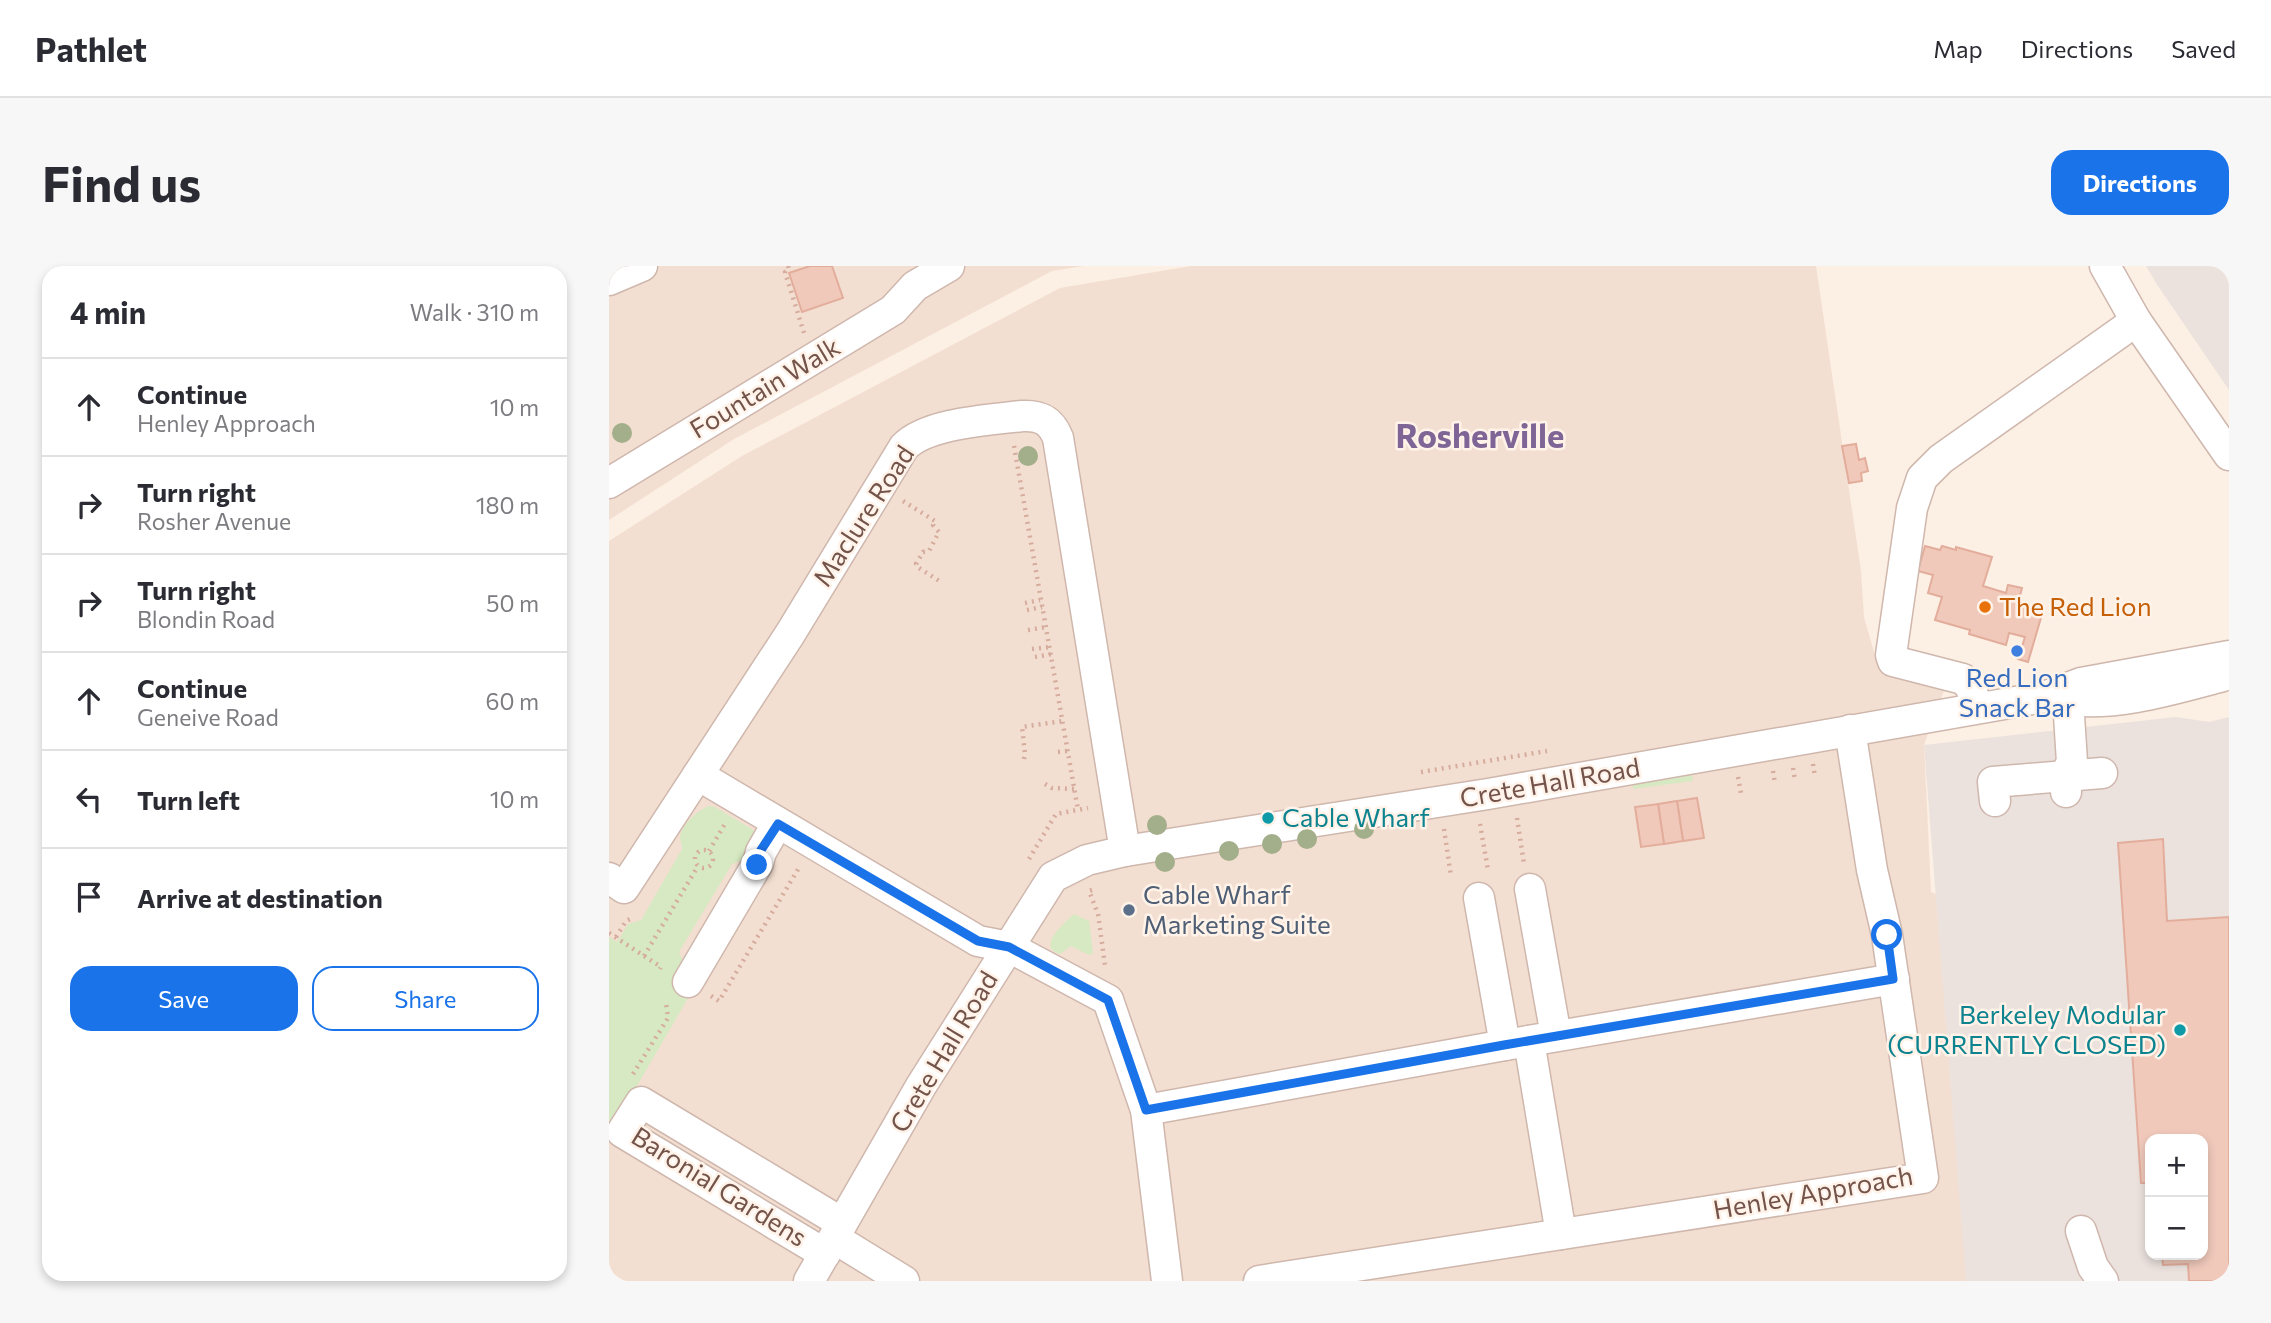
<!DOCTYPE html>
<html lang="en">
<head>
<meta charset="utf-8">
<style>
	:root { --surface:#fff; --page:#f7f7f7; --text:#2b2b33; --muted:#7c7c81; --line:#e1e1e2; --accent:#1a73e8 }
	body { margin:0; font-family:Commissioner,sans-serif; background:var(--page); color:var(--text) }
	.controls { position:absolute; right:21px; bottom:21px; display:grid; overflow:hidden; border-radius:14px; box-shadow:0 4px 10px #0003 }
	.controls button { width:63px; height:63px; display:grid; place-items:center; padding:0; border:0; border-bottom:2px solid var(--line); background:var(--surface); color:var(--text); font:35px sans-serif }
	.stop { position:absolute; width:21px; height:21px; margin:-16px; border:5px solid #1a73e8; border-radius:50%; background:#fff }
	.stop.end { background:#1a73e8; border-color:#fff; box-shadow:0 2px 7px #0008 }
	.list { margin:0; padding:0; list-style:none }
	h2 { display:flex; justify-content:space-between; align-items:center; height:91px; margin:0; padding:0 28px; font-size:30px }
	h2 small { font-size:23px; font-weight:400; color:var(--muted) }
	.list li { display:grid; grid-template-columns:46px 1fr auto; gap:21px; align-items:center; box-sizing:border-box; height:98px; padding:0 28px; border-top:2px solid var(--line) }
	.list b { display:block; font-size:26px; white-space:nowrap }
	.list p { margin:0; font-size:23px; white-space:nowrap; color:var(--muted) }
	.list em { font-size:23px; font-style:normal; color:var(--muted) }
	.actions { display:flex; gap:14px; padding:21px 28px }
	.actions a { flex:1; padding:16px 0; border:2px solid var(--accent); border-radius:21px; text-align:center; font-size:24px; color:var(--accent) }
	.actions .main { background:var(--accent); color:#fff }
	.icon { flex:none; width:38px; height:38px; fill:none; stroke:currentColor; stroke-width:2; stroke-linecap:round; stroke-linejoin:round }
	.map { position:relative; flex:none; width:1620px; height:1015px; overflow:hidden; border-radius:21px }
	header { display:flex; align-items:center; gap:42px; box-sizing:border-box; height:98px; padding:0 35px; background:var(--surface); border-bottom:2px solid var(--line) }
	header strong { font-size:33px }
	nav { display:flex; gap:38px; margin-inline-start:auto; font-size:24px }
	.intro { display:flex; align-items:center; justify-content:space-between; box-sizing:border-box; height:168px; padding:0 42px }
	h1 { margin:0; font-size:49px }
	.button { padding:18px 32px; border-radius:21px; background:var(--accent); color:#fff; font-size:24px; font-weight:700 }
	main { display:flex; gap:42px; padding:0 42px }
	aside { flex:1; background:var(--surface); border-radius:21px; box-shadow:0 4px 10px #0003 }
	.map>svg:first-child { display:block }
	.residential { fill:#f3dfd1 }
	.industrial { fill:#ebe2de; fill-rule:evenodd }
	.green { fill:#d7e9c2 }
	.building { fill:#f0c9bb; stroke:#e3ad9c; stroke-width:2 }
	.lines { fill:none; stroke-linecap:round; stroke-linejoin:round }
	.minor-casing { stroke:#cfb7ad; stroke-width:33 }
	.path { stroke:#d5ac9e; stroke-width:4.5; stroke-dasharray:2 5; stroke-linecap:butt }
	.minor { stroke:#fff; stroke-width:30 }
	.tree { fill:#a3ae8a }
	.route { stroke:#1a73e8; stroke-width:9 }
	.food-dot { fill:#e8710a; stroke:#fff3e9; stroke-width:2.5 }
	.shop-dot { fill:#3f7fe0; stroke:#fff3e9; stroke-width:2.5 }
	.culture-dot { fill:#0f9aa8; stroke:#fff3e9; stroke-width:2.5 }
	.service-dot { fill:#5c6f8a; stroke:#fff3e9; stroke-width:2.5 }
	.labels { text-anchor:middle; stroke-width:5; stroke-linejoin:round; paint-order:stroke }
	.street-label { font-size:26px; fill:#73534a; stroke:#fff3e9 }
	.food-label { font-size:26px; fill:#c56008; stroke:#fff3e9; text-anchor:start }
	.shop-label { font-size:26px; fill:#366cbe; stroke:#fff3e9 }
	.culture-label { font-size:26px; fill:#0d838f; stroke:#fff3e9; text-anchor:start }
	.service-label { font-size:26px; fill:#4e5e75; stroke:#fff3e9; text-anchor:start }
	.district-label { font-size:33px; font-weight:bold; fill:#7f6596; stroke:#fff3e9 }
</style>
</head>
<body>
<header>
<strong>Pathlet</strong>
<nav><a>Map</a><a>Directions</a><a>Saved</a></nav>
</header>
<div class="intro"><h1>Find us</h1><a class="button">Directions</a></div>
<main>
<aside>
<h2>4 min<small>Walk · 310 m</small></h2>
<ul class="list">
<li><svg class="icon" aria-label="ahead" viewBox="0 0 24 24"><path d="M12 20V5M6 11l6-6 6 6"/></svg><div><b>Continue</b><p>Henley Approach</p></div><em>10 m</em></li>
<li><svg class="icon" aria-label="right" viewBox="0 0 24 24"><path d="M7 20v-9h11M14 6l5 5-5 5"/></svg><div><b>Turn right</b><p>Rosher Avenue</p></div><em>180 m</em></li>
<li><svg class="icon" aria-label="right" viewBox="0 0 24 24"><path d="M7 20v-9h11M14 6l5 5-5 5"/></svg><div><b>Turn right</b><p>Blondin Road</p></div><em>50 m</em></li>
<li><svg class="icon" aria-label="ahead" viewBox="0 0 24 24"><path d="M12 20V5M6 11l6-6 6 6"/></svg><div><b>Continue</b><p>Geneive Road</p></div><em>60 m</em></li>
<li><svg class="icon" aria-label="left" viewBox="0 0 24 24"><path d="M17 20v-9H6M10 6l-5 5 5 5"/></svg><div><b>Turn left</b></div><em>10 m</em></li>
<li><svg class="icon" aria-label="arrive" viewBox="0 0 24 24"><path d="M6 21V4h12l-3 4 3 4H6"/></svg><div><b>Arrive at destination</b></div></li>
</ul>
<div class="actions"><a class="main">Save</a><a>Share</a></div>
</aside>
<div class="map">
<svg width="1620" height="1015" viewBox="0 0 1620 1015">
	<rect width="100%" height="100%" fill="#fcefe3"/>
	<!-- residential -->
	<g class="residential">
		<polygon points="0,0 475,0 443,5 125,173 0,254"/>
		<polygon points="582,0 1207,0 1252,305 1255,351 1269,400 1290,412 1337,419 1315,479 1322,626 1342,635 1384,1015 0,1015 0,275 133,190 451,22"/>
	</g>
	<!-- industrial -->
	<g class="industrial">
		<polygon points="1537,0 1620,0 1620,124 1549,20"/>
		<path d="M1567,451L1600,456L1620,451V1015H1357L1315,479ZM1541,873H1594V989H1541Z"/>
	</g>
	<!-- green -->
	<g class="green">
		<polygon points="1083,507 1084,515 1024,523 1024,517"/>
		<path d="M100,540L106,541L151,568L136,593L123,598L70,686L85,722L0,868V671L8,676L19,658L32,654L73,583C73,579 71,575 71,571C73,558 89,544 100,540Z"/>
		<path d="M465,648L480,655L484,687L480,689L462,680L451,688C427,681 455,657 465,648Z"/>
	</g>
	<!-- building -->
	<g class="building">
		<polygon points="201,0 223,0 234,32 193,46 180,7"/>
		<polygon points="1247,178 1250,194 1256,192 1259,205 1252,207 1253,215 1240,217 1233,180"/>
		<polygon points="1316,280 1331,284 1333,280 1347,284 1347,281 1383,291 1374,320 1397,327 1399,319 1413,322 1409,337 1434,345 1419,396 1409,393 1416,371 1400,367 1397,379 1360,368 1361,364 1326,354 1333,331 1319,327 1324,309 1309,305"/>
		<polygon points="1088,532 1095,572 1074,575 1068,535"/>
		<polygon points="1068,535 1074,575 1055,578 1049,538"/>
		<polygon points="1049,538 1055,578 1032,581 1026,541"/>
		<polygon points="1554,573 1558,655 1620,651 1620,1015 1580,1015 1579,998 1554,999 1553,989 1594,989 1594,873 1541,873 1541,917 1532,917 1509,577"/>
	</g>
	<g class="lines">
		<defs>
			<g id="minor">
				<polyline points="1496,0 1527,55 1620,189"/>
				<polyline points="0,14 33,0"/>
				<polyline points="0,217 284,44 306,20 340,0"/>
				<path d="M1460,434C1511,440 1564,423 1614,410"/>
				<polyline points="1367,441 1362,421 1354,413 1284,395 1282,389 1303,242 1313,212 1332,193 1527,55"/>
				<polyline points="89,509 369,675 400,681 499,734 537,844 558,1015"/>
				<polyline points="1457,526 1456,510 1463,496 1459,434"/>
				<polyline points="1386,535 1384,516 1493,507"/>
				<path d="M0,612L15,622L181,368L295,181C318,157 380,154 413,150C431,149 442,154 449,172L516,585"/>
				<polyline points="921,623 947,770"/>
				<polyline points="870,632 896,779"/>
				<polyline points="79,716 149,597 152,586 168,558"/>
				<polyline points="920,775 952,968"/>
				<polyline points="537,844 896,779 1285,713"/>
				<polyline points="1472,965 1484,1001 1494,1015"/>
				<polyline points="225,972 295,1015"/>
				<polyline points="216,988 13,866 32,836 233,957"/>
				<polyline points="200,1015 312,820 444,611 478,594 516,585 879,528 1435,431 1472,417 1620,390"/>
				<polyline points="650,1015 1314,912 1278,669 1263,604 1241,464"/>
			</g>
		</defs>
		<!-- minor casing -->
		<use href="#minor" class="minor-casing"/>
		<!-- path -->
		<g class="path">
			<polyline points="179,0 180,3 176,6 195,67"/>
			<polyline points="405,180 469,544"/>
			<polyline points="294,235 326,255 324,259 330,266 320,285 314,286 307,298 310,302 332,316"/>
			<polyline points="416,337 431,334"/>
			<polyline points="418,344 433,341"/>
			<polyline points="419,364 437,361"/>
			<polyline points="423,383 442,381"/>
			<polyline points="426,391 443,388"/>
			<polyline points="449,486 459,485"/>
			<polyline points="415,493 416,488 413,461 454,455"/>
			<polyline points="1204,498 1206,511"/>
			<polyline points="1184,502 1186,515"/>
			<polyline points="1164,505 1166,518"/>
			<polyline points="812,506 938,485"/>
			<polyline points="1129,511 1132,527"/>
			<polyline points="436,518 443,522 466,523"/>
			<polyline points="908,552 915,598"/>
			<polyline points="871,558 879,604"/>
			<polyline points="835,563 842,610"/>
			<circle cx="95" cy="593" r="9"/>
			<polyline points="100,585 117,556"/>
			<polyline points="420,593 447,548 479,542"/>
			<polyline points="483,624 480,625 489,648 496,699"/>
			<polyline points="0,667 52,701 51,703"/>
			<polyline points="7,671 17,655 23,652"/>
			<polyline points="35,690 89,600"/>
			<polyline points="102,730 110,735 191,600"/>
			<polyline points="24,808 59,752 57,737"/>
		</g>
		<!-- minor -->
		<use href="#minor" class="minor"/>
	</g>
	<!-- trees -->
	<g class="tree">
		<circle cx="13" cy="167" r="10"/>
		<circle cx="419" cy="190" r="10"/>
		<circle cx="548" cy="559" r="10"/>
		<circle cx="755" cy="563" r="10"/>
		<circle cx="698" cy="573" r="10"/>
		<circle cx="663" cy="578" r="10"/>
		<circle cx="620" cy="585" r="10"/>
		<circle cx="556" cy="596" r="10"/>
	</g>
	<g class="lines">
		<!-- route -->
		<polyline class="route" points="148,599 152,584 169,558 369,675 400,681 499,734 537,844 895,779 1284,713 1278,669"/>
	</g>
	<!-- markers -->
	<circle class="food-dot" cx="1376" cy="341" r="7"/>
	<circle class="shop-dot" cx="1408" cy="385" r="7"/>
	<g class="culture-dot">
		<circle cx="659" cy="552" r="7"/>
		<circle cx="1571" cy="764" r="7"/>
	</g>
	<circle class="service-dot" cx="520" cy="644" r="7"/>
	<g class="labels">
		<!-- street labels -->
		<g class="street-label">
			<text transform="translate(156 122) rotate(-31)" y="9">Fountain Walk</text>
			<text transform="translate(255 250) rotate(-57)" y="9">Maclure Road</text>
			<text transform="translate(941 517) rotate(-10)" y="9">Crete Hall Road</text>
			<text transform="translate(335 786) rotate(-59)" y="9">Crete Hall Road</text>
			<text transform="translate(110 921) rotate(32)" y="9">Baronial Gardens</text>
			<text transform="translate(1204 927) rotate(-10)" y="9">Henley Approach</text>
		</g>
		<!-- food labels -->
		<g class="food-label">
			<text x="1390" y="350">The Red Lion</text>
		</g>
		<!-- shop labels -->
		<g class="shop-label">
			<text x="1408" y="421">Red Lion<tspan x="1408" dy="30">Snack Bar</tspan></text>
		</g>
		<!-- culture labels -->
		<g class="culture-label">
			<text x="673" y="561">Cable Wharf</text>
			<text x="1557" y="758" text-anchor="end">Berkeley Modular<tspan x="1557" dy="30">(CURRENTLY CLOSED)</tspan></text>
		</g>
		<!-- service labels -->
		<g class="service-label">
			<text x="534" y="638">Cable Wharf<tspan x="534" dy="30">Marketing Suite</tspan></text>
		</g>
		<!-- district labels -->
		<g class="district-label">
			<text x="871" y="182">Rosherville</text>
		</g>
	</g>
</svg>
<div class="controls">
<button>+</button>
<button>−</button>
</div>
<div class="stop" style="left:1278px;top:669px"></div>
<div class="stop end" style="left:148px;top:599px"></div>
</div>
</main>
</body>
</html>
